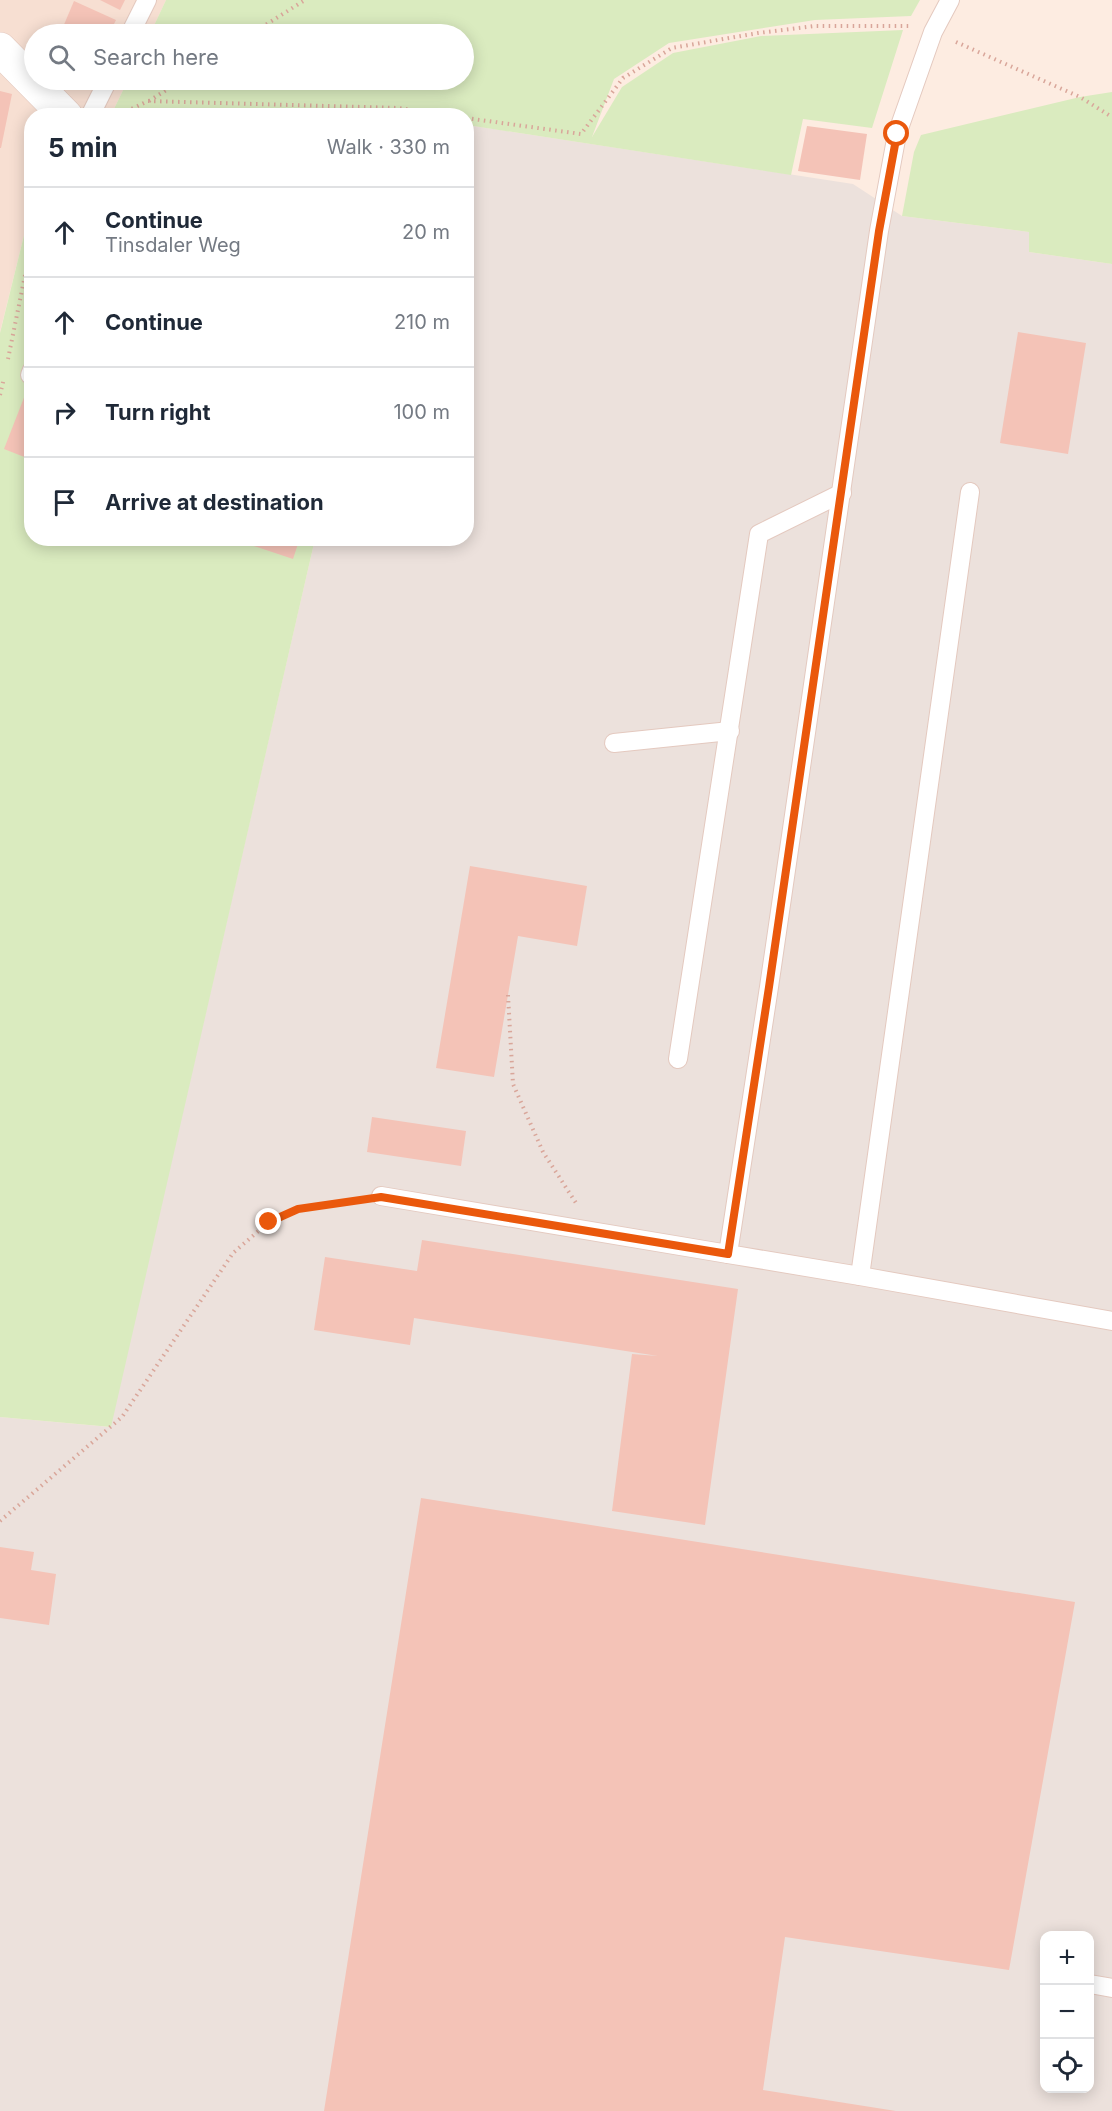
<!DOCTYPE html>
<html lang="en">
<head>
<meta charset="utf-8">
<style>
	:root { --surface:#fff; --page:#f6f6f7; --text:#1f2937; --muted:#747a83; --line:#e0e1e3 }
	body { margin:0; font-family:Inter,sans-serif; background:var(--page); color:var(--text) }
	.controls { position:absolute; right:18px; bottom:18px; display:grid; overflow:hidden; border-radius:12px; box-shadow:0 3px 15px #0003 }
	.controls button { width:54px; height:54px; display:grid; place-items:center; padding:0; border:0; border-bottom:2px solid var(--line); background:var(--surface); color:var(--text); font:30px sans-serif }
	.stop { position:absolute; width:18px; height:18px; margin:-14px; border:4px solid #ea580c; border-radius:50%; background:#fff }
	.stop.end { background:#ea580c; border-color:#fff; box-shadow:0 2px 6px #0008 }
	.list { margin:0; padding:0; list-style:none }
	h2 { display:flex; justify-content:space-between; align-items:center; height:78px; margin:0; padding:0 24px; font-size:26px }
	h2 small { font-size:20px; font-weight:400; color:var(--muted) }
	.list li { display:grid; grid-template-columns:39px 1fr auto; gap:18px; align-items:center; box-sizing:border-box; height:90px; padding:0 24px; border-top:2px solid var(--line) }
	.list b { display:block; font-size:22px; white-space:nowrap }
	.list p { margin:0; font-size:20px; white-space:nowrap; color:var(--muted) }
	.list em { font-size:20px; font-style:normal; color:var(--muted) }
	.icon { flex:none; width:33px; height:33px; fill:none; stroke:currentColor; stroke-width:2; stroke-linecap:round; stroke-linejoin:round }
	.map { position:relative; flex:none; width:1112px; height:2111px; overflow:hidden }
	.search { position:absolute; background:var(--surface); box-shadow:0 3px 15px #0003; left:24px; top:24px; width:450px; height:66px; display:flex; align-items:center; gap:15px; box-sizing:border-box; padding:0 21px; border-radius:33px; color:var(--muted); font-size:22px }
	.panel { position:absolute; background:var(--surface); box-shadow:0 3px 15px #0003; left:24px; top:108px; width:450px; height:438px; border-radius:24px }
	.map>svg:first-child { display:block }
	.residential { fill:#f7dfd2 }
	.industrial { fill:#ece1dc; fill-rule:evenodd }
	.green { fill:#daebbf }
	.building { fill:#f4c3b7 }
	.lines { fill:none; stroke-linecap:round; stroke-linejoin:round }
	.service-casing { stroke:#e4c9bf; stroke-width:20 }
	.minor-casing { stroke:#e4c9bf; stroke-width:34 }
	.path { stroke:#d9a69a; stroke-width:4; stroke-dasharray:1.5 4.5; stroke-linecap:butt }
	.service { stroke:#fff; stroke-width:18 }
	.minor { stroke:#fff; stroke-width:33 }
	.route { stroke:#ea580c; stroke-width:8 }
</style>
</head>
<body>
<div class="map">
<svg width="1112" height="2111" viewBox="0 0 1112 2111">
	<rect width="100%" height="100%" fill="#fdece1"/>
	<!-- residential -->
	<polygon class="residential" points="0,0 166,0 150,34 34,34 34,80 128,80 111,115 32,116 31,221 26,227 0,332"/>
	<!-- industrial -->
	<path class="industrial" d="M467,125L853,184L902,216L1030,232L1029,252L1112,264V2111H0V1417L110,1427L315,539L466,538ZM1044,1936H1090V2088H1044Z"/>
	<!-- green -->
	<g class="green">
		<polygon points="166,0 920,0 911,16 815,20 669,43 614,79 592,137 622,87 673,53 761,36 903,30 872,128 803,119 791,175 467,125 466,116 111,115 128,80 464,80 464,34 150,34"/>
		<polygon points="1112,92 1112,264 1029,252 1029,232 902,216 914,152 921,135 1080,97"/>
		<polygon points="31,221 32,538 315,539 111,1427 0,1417 0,333 26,227"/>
	</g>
	<!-- building -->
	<g class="building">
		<polygon points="100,0 125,0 120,10"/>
		<polygon points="74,1 116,20 109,34 71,34 63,27"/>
		<polygon points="0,91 12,94 1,148 0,148"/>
		<polygon points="807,126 867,134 860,180 798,171"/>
		<polygon points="1018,332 1086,343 1068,454 1000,443"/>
		<polygon points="25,395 32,398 32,460 4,449"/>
		<polygon points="253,538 300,538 293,559 251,545"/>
		<polygon points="470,866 587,886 577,946 518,936 494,1077 436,1068"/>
		<polygon points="372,1117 466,1131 461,1166 367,1152"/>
		<polygon points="422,1240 738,1289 705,1525 612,1511 632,1354 658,1356 414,1318 410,1345 314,1330 325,1257 417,1271"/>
		<polygon points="421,1498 1075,1602 1009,1970 785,1937 763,2090 896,2111 324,2111"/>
		<polygon points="0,1547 34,1552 31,1570 56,1574 49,1625 0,1618"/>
	</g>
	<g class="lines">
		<defs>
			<g id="service">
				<polyline points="950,0 933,32 897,134 879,231 769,987 728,1254 860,1276 1112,1321"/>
				<polyline points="130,34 147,0"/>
				<polyline points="90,116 108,80"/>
				<polyline points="30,375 32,370"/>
				<polyline points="614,743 730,731"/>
				<polyline points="678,1059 759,534 842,493"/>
				<polyline points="381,1196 728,1254"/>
				<polyline points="860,1276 970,492"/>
				<polyline points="1090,1984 1112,1988"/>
			</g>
			<polyline id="minor" points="0,49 66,116"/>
		</defs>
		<!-- service casing -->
		<use href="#service" class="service-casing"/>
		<!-- minor casing -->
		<use href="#minor" class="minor-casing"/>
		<!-- path -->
		<g class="path">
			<polyline points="251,34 305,0"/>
			<polyline points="956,42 1080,97 1112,117"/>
			<polyline points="149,101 182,80"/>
			<polyline points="121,114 148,101 399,108 453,116"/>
			<polyline points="466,118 581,134 623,78 672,48 758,33 815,26 910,26"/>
			<polyline points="8,359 32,241"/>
			<polyline points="0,395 4,378"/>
			<polyline points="508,995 513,1084 543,1152 576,1203"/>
			<polyline points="0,1521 122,1417 233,1253 269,1222 298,1209 357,1200"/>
		</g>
		<!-- service -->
		<use href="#service" class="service"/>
		<!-- minor -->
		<use href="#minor" class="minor"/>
	</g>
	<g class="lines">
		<!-- route -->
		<polyline class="route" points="269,1222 298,1209 381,1197 728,1254 769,987 879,231 897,134"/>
	</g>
</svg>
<div class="controls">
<button>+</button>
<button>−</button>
<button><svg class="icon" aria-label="locate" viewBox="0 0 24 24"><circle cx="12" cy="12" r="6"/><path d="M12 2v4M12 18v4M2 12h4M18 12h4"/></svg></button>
</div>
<div class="stop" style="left:897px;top:134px"></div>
<div class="stop end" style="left:269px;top:1222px"></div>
<div class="search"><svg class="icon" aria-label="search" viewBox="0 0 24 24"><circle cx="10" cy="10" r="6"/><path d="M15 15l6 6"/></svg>Search here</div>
<section class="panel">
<h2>5 min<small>Walk · 330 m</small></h2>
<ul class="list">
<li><svg class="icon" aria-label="ahead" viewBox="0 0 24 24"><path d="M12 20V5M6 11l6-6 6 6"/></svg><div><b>Continue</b><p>Tinsdaler Weg</p></div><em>20 m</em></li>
<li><svg class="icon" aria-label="ahead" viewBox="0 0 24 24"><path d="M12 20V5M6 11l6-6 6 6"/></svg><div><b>Continue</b></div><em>210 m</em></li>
<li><svg class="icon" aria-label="right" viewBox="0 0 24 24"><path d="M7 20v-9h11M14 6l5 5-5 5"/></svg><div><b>Turn right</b></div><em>100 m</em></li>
<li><svg class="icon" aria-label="arrive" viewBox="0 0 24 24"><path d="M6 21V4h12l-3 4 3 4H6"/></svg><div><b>Arrive at destination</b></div></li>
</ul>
</section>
</div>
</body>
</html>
